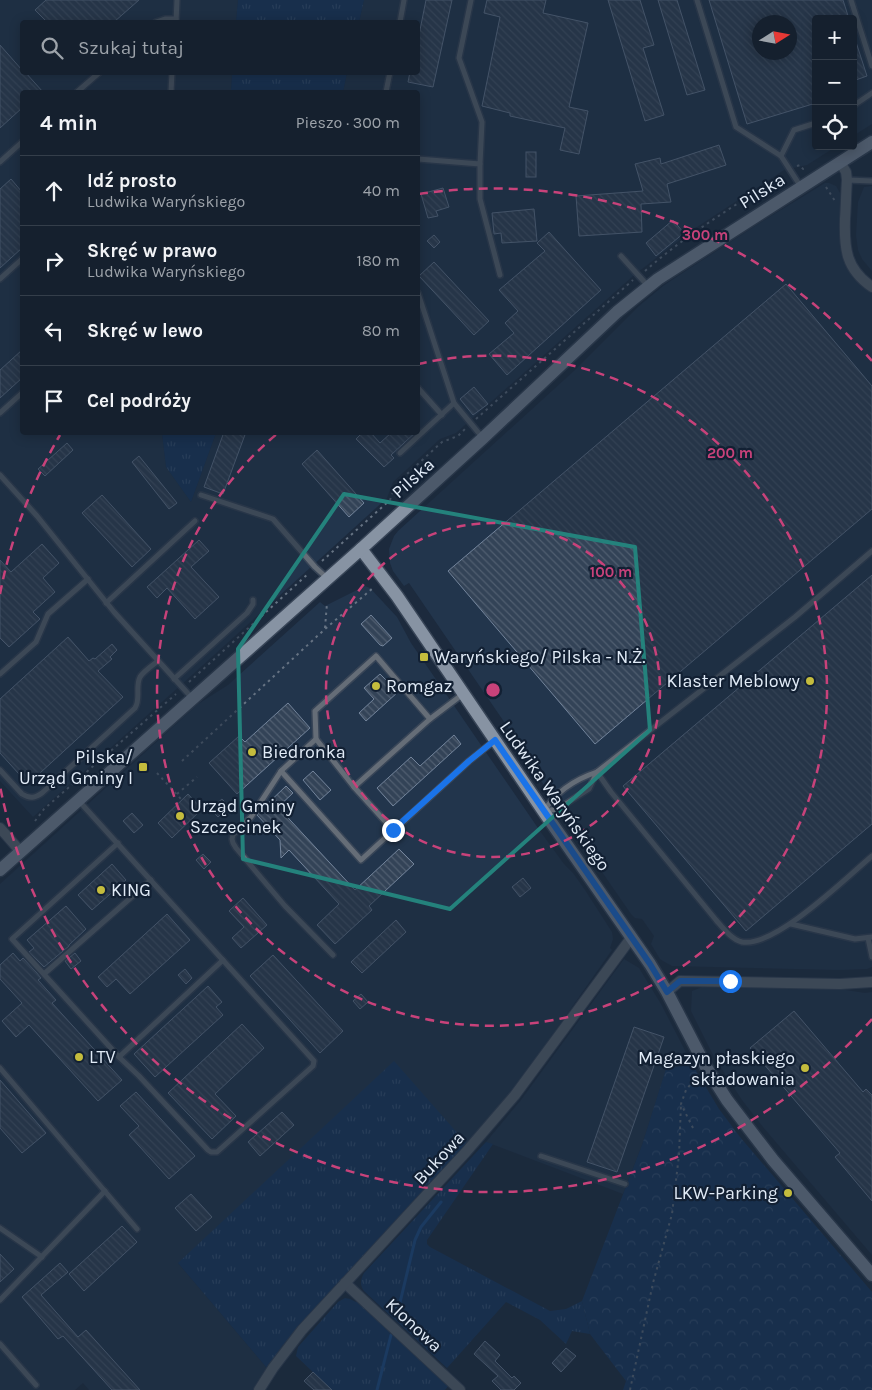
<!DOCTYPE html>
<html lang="pl">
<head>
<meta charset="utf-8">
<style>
	:root { --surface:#15202e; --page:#222d3a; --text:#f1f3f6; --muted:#9da3aa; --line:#343e4a }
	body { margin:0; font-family:Karla,sans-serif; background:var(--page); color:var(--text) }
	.controls { position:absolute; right:15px; top:15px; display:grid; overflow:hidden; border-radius:5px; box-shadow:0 2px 12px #0003 }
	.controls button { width:45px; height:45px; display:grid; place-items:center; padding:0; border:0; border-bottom:1px solid var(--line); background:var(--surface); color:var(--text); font:25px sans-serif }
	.compass { position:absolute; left:752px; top:15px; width:45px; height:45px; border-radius:50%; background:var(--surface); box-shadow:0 2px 12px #0003; rotate:79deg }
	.stop { position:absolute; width:15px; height:15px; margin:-11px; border:4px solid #1a73e8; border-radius:50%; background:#fff }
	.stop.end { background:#1a73e8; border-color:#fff; box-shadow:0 1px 5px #0008 }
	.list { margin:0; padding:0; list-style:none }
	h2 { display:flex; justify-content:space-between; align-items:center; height:65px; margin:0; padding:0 20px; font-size:21px }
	h2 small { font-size:16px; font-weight:400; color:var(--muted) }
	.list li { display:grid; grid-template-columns:32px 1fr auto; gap:15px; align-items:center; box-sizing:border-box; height:70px; padding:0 20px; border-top:1px solid var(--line) }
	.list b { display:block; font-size:19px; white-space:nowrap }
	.list p { margin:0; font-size:16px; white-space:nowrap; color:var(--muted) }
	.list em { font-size:16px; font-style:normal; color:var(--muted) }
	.icon { flex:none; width:28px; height:28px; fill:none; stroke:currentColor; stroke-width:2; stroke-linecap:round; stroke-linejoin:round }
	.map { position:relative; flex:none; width:872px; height:1390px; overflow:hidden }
	.search { position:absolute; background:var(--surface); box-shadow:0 2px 12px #0003; left:20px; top:20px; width:400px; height:55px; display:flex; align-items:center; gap:12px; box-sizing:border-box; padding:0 18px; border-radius:5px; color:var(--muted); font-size:19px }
	.panel { position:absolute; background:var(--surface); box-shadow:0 2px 12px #0003; left:20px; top:90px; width:400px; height:345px; border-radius:5px }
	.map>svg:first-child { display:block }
	.built { fill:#22354c; fill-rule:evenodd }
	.grass { fill:url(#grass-tufts) }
	.forest { fill:url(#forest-crowns) }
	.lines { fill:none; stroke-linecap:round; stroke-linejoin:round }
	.stream { stroke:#1b4e8c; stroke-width:3 }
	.building { fill:url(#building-back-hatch); stroke:#73849b; fill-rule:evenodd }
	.lane-casing { stroke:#384557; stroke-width:8 }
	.street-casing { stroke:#384557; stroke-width:12 }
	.secondary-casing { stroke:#384557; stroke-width:15 }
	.path { stroke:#667383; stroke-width:2; stroke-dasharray:2.5 4; stroke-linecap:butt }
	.lane { stroke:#656d77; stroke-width:5 }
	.street { stroke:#656d77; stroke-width:10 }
	.secondary { stroke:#8793a3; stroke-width:12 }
	.route { stroke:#1a73e8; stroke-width:6 }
	.marked { fill:none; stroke:#24827c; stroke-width:4; stroke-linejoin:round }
	.ring { fill:none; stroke:#c8427a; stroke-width:2.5; stroke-dasharray:9 6 }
	.poi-dot { fill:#c4bc3d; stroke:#122033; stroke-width:2 }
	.labels { text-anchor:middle; stroke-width:4.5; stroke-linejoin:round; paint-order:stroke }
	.street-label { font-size:18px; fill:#e1ebf7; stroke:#122033 }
	.poi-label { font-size:18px; fill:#e1ebf7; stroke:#122033; text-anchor:start }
	.centre { fill:#c8427a; stroke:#122033; stroke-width:2.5 }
	.ring-label { font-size:15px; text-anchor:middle; font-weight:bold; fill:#c8427a; stroke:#122033; stroke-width:4.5; stroke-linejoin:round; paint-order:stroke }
</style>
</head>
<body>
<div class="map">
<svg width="872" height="1390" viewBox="0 0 872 1390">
	<defs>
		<pattern id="grass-tufts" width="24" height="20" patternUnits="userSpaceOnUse" patternTransform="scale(1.25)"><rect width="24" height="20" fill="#143661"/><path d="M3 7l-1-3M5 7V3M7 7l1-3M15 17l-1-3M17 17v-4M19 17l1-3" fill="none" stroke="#365378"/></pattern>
		<pattern id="forest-crowns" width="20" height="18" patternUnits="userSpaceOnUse" patternTransform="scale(1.25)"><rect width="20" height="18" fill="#143661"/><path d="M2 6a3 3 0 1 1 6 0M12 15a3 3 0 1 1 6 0" fill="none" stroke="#365378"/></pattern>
		<pattern id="building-back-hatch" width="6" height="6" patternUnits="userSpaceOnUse" patternTransform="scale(1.25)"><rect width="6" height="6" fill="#334357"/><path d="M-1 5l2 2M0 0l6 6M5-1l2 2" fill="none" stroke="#505e70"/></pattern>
	</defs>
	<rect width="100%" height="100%" fill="#1c2a3d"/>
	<!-- built -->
	<g class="built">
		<path d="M0,0H238L236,22H22V72L232,73L231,92H22V432L162,433L166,467L191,502L216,433L418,432V92H343L347,73L418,72V22H359L364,0H872V124L853,136V19H816V146H837L807,165L784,170L691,231L633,276L456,433L440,439L393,482L387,498L181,685L33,817L0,781ZM760,22H790V52H760Z"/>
		<polygon points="825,183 829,183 836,186 840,193 840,240 841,251 844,262 853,278 862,286 872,293 872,967 867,969 840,970 672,966 663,961 660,959 651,944 654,936 642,919 635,918 631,914 573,830 540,779 524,751 409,583 404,586 393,571 390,563 389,549 394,536 398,531 575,370 639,306 663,286 687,270 766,219"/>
		<polygon points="872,186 872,271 862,259 858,250 856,235 858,202 864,187"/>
		<polygon points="365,586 370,588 397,617 411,643 540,831 564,864 573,873 585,890 612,932 613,939 610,948 612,950 530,1067 511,1092 467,1144 178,1263 267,1368 253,1390 89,1390 83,1383 75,1390 0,1390 0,884 198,704 228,685 320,602 325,606"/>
		<polygon points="624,959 639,968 661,1004 692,1064 666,1070 642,1145 623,1194 486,1142 521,1100"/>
		<polygon points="775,986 840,989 865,993 872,992 872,1255 763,1127 742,1100 714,1057 691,1011 692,991 702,987 740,988"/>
	</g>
	<!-- grass -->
	<g class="grass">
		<polygon points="238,0 364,0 359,22 236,22"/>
		<polygon points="232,73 232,72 347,73 343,92 231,92"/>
		<polygon points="162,433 216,433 191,502 166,467"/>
		<polygon points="394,1061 467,1144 314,1309 282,1346 267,1368 178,1263"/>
		<path d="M486,1142L493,1144L427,1240V1244L430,1247L550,1311L566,1309L582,1301L590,1334L572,1331L566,1344L540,1320L506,1302L447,1368L364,1291C360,1285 360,1280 364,1273Z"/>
		<polygon points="345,1298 350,1299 356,1302 358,1300 449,1385 445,1390 332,1390 296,1356 298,1347 338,1302"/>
	</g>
	<!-- forest -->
	<polygon class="forest" points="692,1064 719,1109 740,1137 872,1292 872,1390 623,1390 626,1381 590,1334 582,1301 642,1145 666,1069"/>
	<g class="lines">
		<!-- stream -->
		<g class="stream">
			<polyline points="397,1315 415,1240 421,1227 441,1202"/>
			<polyline points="377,1390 391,1335"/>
		</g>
	</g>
	<!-- building -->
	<g class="building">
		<polygon points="46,0 139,0 114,22 47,22 35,10"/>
		<polygon points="426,0 452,0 433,87 408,82 410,72 418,72 418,40"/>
		<polygon points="487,0 546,0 543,13 588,23 569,107 588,111 579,154 560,150 565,128 510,116 510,113 482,106 500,17 484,13"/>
		<polygon points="608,0 640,0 654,45 643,48 664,115 645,121"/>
		<polygon points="658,0 677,0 705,90 687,95"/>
		<path d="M709,0H843L849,19H816V103L747,124ZM760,22H790V52H760Z"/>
		<polygon points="855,39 867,76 853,81 853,40"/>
		<polygon points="0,45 22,70 22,72 25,72 43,92 22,92 22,108 0,128"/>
		<polygon points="719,145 726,165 667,184 671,202 641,204 642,232 579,236 576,196 643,191 635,164 660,158 661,164"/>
		<rect x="526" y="152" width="10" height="25"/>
		<polygon points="11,179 22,192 22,248 0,268 0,189"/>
		<polygon points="443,188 449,207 436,211 438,216 428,218 421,194"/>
		<polygon points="534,209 537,241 502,243 501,233 494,234 492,213"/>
		<polygon points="673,220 684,233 656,256 646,243"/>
		<polygon points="549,232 601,290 507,375 489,354 514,333 505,323 518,311 499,290 545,251 537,243"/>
		<polygon points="434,235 440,242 434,248 427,241"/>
		<polygon points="434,262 489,321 474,335 419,276"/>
		<polygon points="786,284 872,386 872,509 595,744 448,571"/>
		<polygon points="22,350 22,378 0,398 0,370"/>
		<polygon points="474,387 488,404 473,415 460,399"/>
		<polygon points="224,432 246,432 223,494 204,487"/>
		<polygon points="363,432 370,432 380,443 392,432 416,432 391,455 394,458 384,467 356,439"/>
		<polygon points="67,443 73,450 45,476 38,469"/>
		<polygon points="317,450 364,503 349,517 302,464"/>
		<polygon points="139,456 177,503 169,509 132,462"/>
		<polygon points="102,495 151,549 132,567 82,513"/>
		<polygon points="199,540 209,551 191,567 219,597 195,619 167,588 157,598 147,587"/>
		<polygon points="42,544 59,563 43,578 55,592 33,612 40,619 9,647 0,638 0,560 11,572"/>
		<polygon points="872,575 872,824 746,931 623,786"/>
		<polygon points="371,615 392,638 383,646 380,645 361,624"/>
		<polygon points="68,637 89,661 93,658 95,659 112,644 117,650 110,657 112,659 98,671 123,697 28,784 0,753 0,699"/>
		<polygon points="380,674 398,692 366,721 359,713 374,699 364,688"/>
		<polygon points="288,703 310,728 237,794 209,763 239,736 245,742"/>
		<polygon points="454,735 461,744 393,806 377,788 411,757 420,766"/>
		<polygon points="313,771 331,790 320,800 303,780"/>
		<polygon points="286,786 293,793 278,807 355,890 399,849 414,864 369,906 372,910 335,944 317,925 339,904 289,850 281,858 280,840 257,815 261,810"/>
		<polygon points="188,794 202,809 172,838 158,823"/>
		<polygon points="222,799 229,806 218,817 210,809"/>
		<polygon points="132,813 143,825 134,833 123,821"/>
		<polygon points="203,854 211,862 204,869 196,860"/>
		<polygon points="112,864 126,880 92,910 78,895"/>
		<polygon points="523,878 531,888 520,897 512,887"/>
		<polygon points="243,898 267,925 241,948 232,938 244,927 229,911"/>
		<polygon points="66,906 86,929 69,945 69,946 44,967 29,952 34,948 27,940"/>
		<polygon points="167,914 190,940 130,994 116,979 107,987 98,977"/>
		<polygon points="396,920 406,932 362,973 351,962"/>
		<polygon points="13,953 20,961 23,958 37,973 41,978 38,980 56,1000 52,1003 122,1080 98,1101 29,1025 16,1037 2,1021 22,1003 0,979 0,965"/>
		<polygon points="75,953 81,961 71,969 65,961"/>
		<polygon points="273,955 343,1031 320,1053 250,976"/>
		<polygon points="185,969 192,978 186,984 178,975"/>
		<polygon points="208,986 222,1002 216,1007 223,1015 155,1077 134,1054"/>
		<polygon points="361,994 368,1002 360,1009 353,1001"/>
		<polygon points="794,1011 863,1092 866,1089 872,1095 872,1201 835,1157 840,1153 750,1048"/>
		<polygon points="242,1024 264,1048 215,1094 236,1116 212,1139 168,1093"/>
		<polygon points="634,1027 664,1037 617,1172 587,1162"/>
		<polygon points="0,1080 46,1133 22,1153 0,1128"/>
		<polygon points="136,1092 195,1156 169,1179 129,1135 139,1126 120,1106"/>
		<polygon points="282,1112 294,1125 260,1156 248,1142"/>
		<polygon points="191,1194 212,1217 196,1231 175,1208"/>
		<polygon points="122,1226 137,1242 84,1291 69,1274"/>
		<polygon points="0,1254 14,1269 0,1282"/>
		<polygon points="60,1263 68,1272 41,1295 78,1337 86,1330 140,1390 112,1390 63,1336 58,1339 22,1297"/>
		<polygon points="485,1341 500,1355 495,1361 512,1378 514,1376 521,1383 514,1390 501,1390 492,1381 498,1376 474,1354"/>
		<polygon points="566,1348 576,1356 561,1372 552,1363"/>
		<polygon points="313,1372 332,1390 314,1390 304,1381"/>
	</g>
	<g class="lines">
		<defs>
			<g id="lane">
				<polyline points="697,0 736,127 781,156 801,187"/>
				<polyline points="851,0 872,66"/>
				<polyline points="156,22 165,19 176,19"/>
				<polyline points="176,22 177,0"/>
				<polyline points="400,22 404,0"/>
				<polyline points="77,92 100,72"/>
				<polyline points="171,92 172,72"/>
				<polyline points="386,92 390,72"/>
				<polyline points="853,106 872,93"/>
				<polyline points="781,156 794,130 816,123"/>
				<polyline points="418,159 480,164 482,122 459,58 471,0"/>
				<polyline points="0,162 22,142"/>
				<polyline points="480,164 480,199 500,275"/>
				<polyline points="847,180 872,181"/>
				<polyline points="621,256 648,286"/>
				<polyline points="0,279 22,259"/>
				<polyline points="418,293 454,403 482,437"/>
				<polyline points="418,388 442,415"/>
				<polyline points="0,413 22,393"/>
				<polyline points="400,453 454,403"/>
				<polyline points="0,475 37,516 114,612 192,698"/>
				<polyline points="201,495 273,519 315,567 327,578"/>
				<path d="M872,551L795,617L597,772L611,792L716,920C723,928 731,939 742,942C775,948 847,877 872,856"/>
				<polyline points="106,603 195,521"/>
				<polyline points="0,674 36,642 48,614 88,579"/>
				<polyline points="174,679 247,613 253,604 253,600"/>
				<polyline points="316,739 354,787 393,830"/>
				<path d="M0,770L22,794C30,799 35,798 42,793L135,708C141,699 135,687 140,677C144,671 153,665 158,661"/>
				<polyline points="281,771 361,860 469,761 494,741"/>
				<polyline points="354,787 430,719 463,694"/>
				<polyline points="79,801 314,1061 313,1066 217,1152 211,1152 208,1150 139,1076 119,1057 12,939 118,843"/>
				<polyline points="544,811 558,809 589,789 597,772"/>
				<path d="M544,811C556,792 576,779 597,772"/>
				<polyline points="791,924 855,939 872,937"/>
				<polyline points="868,938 872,957"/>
				<polyline points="333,955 285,906 236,848 233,843 232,839 233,835 251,817 281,771 316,739 315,711 376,656 430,719"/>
				<polyline points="44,974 151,880"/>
				<polyline points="119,1057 223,960"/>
				<polyline points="0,1068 137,1229"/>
				<polyline points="541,1156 625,1184"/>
				<polyline points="0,1228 42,1257"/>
				<polyline points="0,1300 105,1191"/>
				<polyline points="0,1344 36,1385"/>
			</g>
			<g id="street">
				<path d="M840,162L846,172L847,180C846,193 846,206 845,219C844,249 846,269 872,287"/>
				<polyline points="0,828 21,852"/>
				<polyline points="667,992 680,981 840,984 872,982"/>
				<polyline points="345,1283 460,1390"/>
				<polyline points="259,1390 273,1368 302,1330 466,1152 515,1095 631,938"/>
			</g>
			<g id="secondary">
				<polyline points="361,549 397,596 544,812 650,964 667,992 706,1067 727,1100 773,1160 872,1275"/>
				<polyline points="0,870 361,549 483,438 617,312 658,279 872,142"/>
			</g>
		</defs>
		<!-- lane casing -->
		<use href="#lane" class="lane-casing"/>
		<!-- street casing -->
		<use href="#street" class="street-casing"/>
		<!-- secondary casing -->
		<use href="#secondary" class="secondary-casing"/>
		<!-- path -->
		<g class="path">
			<polyline points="797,166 800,165 803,169 807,169"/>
			<polyline points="826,187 835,201"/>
			<path d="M645,271C687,234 736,205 782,175"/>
			<polyline points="476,419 633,280"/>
			<polyline points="322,561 390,500 396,484 442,442 458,436 465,429"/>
			<polyline points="325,628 327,603"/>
			<polyline points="189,682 309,573"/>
			<polyline points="182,761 325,629 373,588"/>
			<polyline points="157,773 181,799"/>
			<polyline points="177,794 197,777"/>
			<polyline points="35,821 44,809 176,694"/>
			<polyline points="693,1128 681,1104 686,1090 697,1076"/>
			<polyline points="630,1390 653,1283 672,1214 679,1155 681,1104"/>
		</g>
		<!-- lane -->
		<use href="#lane" class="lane"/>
		<!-- street -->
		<use href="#street" class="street"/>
		<!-- secondary -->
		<use href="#secondary" class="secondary"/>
	</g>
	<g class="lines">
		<!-- route -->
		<polyline class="route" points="393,830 469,761 495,740 650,964 667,992 680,981 730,981"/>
	</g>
	<!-- marked area -->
	<path d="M0 0H872V1390H0ZM344,494L635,547L650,730L450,909L243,859L238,649Z" fill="#1c2a3d" fill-opacity=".55" fill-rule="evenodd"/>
	<path class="marked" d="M344,494L635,547L650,730L450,909L243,859L238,649Z"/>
	<!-- distance rings -->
	<g class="ring">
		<circle cx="493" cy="690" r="167"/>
		<path d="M418 364A335 335 0 1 1 278 433"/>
		<path d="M872 1019A502 502 0 0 1 0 786M0 594A502 502 0 0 1 60 435M419 194A502 502 0 0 1 872 361"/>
	</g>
	<!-- markers -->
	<g class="poi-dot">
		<rect x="419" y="652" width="10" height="10" rx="2.5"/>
		<circle cx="810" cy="681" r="5"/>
		<circle cx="376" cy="686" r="5"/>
		<circle cx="252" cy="752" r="5"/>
		<rect x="138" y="762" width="10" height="10" rx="2.5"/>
		<circle cx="180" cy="816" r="5"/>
		<circle cx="101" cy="890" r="5"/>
		<circle cx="79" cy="1057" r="5"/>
		<circle cx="805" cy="1068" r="5"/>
		<circle cx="788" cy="1193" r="5"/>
	</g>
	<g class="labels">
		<!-- street labels -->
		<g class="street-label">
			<text transform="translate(762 191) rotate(-32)" y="6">Pilska</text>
			<text transform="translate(413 478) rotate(-42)" y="6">Pilska</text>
			<text transform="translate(555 796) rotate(55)" y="6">Ludwika Waryńskiego</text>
			<text transform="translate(439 1158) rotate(-47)" y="6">Bukowa</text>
			<text transform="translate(414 1325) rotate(43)" y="6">Klonowa</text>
		</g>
		<!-- poi labels -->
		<g class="poi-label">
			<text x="434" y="663">Waryńskiego/ Pilska - N.Ż.</text>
			<text x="800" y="687" text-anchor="end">Klaster Meblowy</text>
			<text x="386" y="692">Romgaz</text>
			<text x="262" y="758">Biedronka</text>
			<text x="133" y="763" text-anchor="end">Pilska/<tspan x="133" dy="21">Urząd Gminy I</tspan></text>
			<text x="190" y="812">Urząd Gminy<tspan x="190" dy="21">Szczecinek</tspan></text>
			<text x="111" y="896">KING</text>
			<text x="89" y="1063">LTV</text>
			<text x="795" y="1064" text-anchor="end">Magazyn płaskiego<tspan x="795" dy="21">składowania</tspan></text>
			<text x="778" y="1199" text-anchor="end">LKW-Parking</text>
		</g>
	</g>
	<circle cx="493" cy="690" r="8" class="centre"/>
	<g class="ring-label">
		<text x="705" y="240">300 m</text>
		<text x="730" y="458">200 m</text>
		<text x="611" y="577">100 m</text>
	</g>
</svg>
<div class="controls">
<button>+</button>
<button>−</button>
<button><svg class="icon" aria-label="locate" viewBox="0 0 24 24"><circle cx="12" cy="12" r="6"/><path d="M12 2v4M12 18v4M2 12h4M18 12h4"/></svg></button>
</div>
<svg class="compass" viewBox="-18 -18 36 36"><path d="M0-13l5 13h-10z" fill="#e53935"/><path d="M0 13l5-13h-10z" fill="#9da3aa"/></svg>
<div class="stop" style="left:730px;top:981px"></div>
<div class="stop end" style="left:393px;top:830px"></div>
<div class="search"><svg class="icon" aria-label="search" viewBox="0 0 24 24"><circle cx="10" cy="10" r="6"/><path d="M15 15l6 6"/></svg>Szukaj tutaj</div>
<section class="panel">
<h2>4 min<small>Pieszo · 300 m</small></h2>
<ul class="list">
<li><svg class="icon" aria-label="ahead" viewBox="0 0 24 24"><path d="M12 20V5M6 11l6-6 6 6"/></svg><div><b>Idź prosto</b><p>Ludwika Waryńskiego</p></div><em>40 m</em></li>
<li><svg class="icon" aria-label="right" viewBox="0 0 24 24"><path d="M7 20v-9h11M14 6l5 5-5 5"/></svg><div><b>Skręć w prawo</b><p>Ludwika Waryńskiego</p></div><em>180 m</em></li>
<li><svg class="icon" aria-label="left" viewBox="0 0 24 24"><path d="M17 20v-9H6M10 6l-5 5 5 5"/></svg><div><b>Skręć w lewo</b></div><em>80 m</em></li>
<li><svg class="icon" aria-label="arrive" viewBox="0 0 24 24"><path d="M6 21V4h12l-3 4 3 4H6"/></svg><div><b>Cel podróży</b></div></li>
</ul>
</section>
</div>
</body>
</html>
